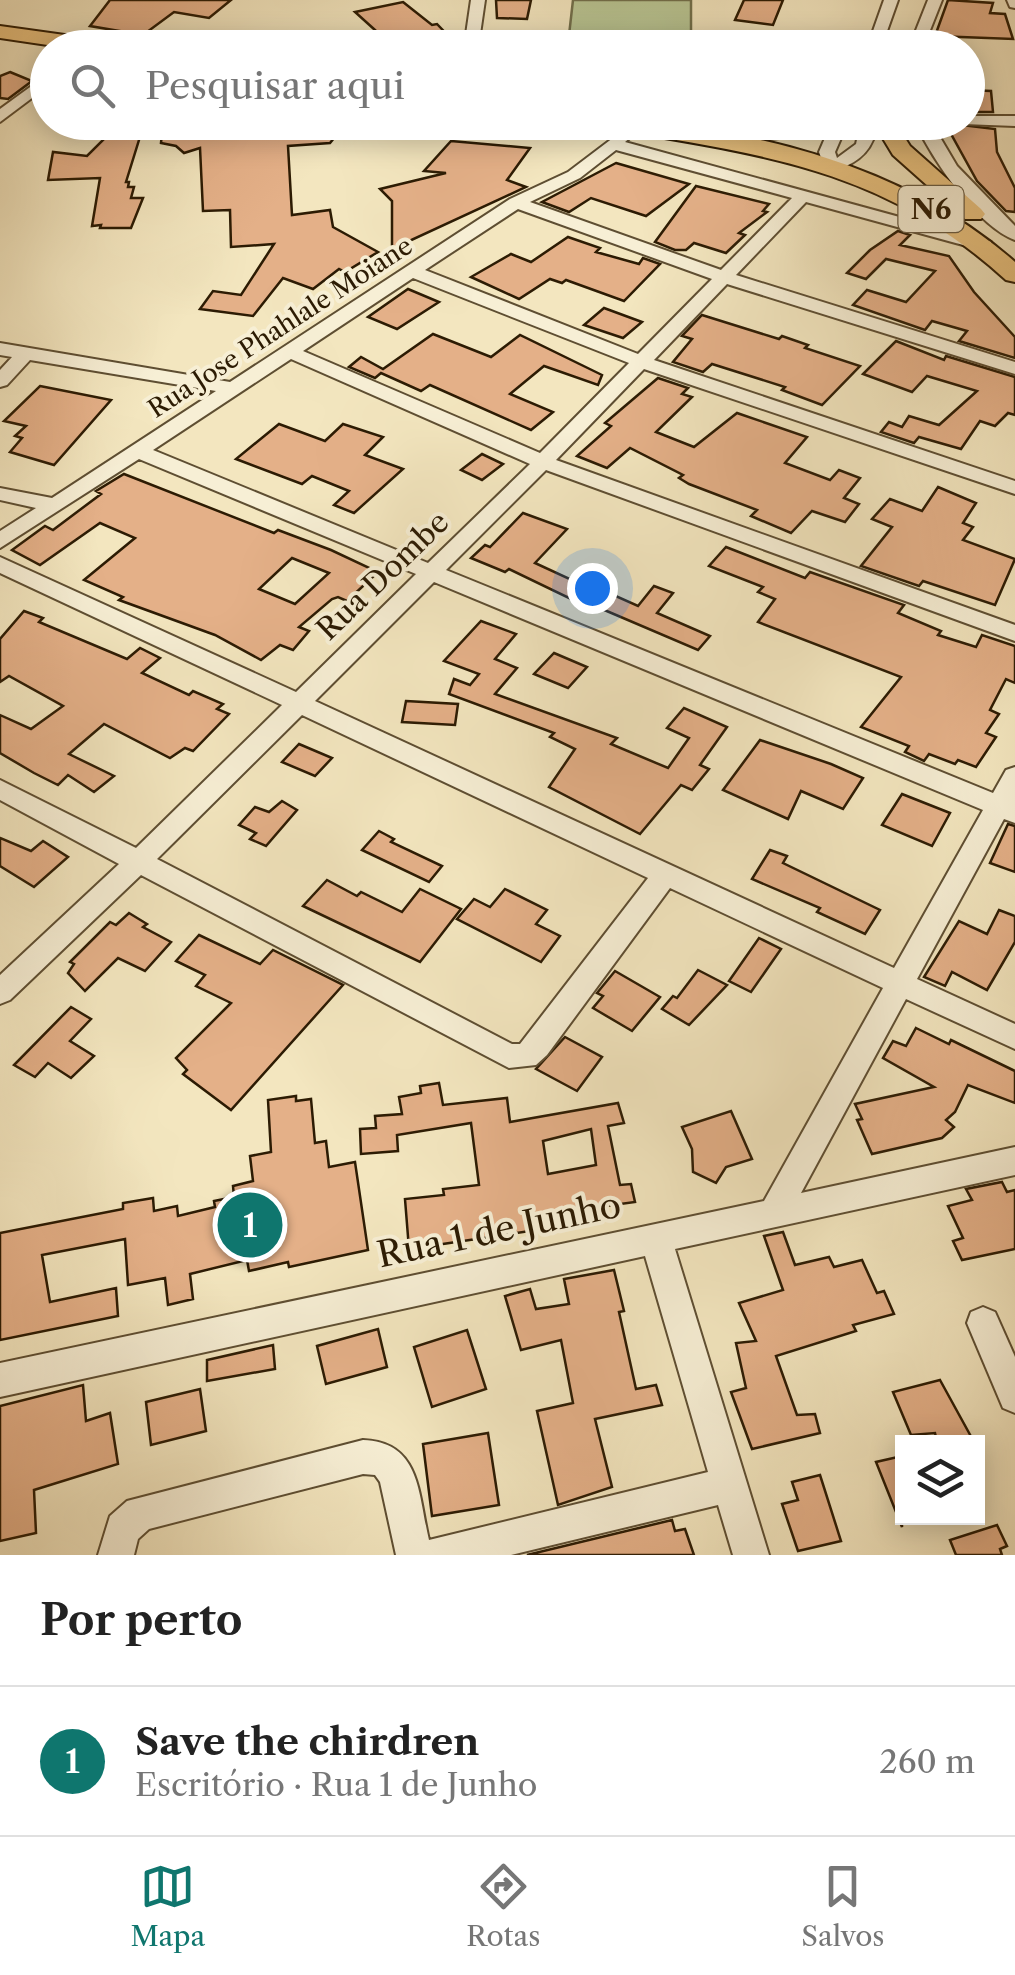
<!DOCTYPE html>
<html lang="pt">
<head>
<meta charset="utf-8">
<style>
	:root { --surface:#fff; --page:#f2f2f2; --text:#222; --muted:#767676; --line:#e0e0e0; --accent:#0f766e }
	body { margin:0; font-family:"Libre Caslon Text",serif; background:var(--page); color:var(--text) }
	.controls { position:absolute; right:30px; bottom:30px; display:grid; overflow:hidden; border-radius:0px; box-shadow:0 5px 25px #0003 }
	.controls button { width:90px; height:90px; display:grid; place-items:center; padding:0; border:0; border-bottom:2px solid var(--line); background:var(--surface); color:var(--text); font:50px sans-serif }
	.you { position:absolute; left:592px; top:588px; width:35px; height:35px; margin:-25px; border:8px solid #fff; border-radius:50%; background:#1a73e8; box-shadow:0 0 0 15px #1a73e833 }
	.badge { display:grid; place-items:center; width:65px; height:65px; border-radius:50%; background:var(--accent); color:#fff; font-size:32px; font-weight:700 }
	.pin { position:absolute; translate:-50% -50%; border:5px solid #fff; box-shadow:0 2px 10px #0006 }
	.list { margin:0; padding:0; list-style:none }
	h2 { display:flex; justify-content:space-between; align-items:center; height:130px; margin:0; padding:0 40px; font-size:42px }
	h2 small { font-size:32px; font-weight:400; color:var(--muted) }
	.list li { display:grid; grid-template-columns:65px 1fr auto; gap:30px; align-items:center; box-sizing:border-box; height:150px; padding:0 40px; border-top:2px solid var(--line) }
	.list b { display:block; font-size:38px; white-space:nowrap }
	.list p { margin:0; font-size:32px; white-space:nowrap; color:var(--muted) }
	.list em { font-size:32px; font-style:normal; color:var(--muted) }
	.icon { flex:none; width:55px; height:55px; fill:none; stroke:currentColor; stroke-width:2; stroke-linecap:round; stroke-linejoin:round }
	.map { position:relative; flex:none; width:1015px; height:1555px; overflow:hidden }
	.search { position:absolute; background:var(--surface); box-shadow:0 5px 25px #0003; left:30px; right:30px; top:30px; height:110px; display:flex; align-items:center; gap:25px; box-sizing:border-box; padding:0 35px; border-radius:55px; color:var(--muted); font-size:38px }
	.sheet { height:280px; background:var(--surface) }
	nav { display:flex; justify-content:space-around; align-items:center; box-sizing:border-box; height:140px; border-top:2px solid var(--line); background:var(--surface); font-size:28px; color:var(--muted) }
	nav a { display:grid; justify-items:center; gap:5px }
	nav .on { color:var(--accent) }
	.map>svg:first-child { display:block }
	.green { fill:#b9c694; stroke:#72704c; stroke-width:2.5 }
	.building { fill:#e4b088; stroke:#2c1b03; stroke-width:2.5; fill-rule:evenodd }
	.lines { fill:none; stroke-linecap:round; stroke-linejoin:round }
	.minor-casing { stroke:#5e4e32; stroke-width:4 }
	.highway-casing { stroke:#2c1b03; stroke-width:4 }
	.minor { fill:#f7efd5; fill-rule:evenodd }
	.highway { fill:#eac380; fill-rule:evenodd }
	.labels { text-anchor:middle; stroke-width:8; stroke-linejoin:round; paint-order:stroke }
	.far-street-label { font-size:25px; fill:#2c1b03; stroke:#f7efd5 }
	.shield { fill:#f7efd5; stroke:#695b42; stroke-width:2.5 }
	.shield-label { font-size:28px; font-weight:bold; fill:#2c1b03 }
	.street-label { font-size:30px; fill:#2c1b03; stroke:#f7efd5 }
	.near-street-label { font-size:35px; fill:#2c1b03; stroke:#f7efd5 }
</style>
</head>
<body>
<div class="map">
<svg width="1015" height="1555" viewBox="0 0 1015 1555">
	<rect width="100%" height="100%" fill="#f3e6bf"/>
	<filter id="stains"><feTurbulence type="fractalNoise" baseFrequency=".002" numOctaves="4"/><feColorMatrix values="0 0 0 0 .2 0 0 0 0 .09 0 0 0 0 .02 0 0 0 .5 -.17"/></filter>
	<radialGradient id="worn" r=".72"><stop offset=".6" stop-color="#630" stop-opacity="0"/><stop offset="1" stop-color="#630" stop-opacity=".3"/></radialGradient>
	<!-- green -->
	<polygon class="green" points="573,0 691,0 691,47 568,44"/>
	<!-- building -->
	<g class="building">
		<polygon points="110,0 231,0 209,18 174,12 143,35 90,26"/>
		<polygon points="496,0 531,0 527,19 497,18"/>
		<polygon points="744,0 783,0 773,25 735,20"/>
		<polygon points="948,0 993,3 990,13 1005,14 1013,39 935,36"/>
		<polygon points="403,2 432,25 437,24 460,48 362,48 375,30 355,12"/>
		<polygon points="10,72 32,81 8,99 0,98 0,76"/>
		<polygon points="968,90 991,91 993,112 968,112"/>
		<polygon points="163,122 347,122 330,143 288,146 292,215 330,210 333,227 378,252 345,272 339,269 313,289 283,278 253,316 200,309 213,291 241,295 274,244 231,247 230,210 203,211 200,148 184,153 176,146 161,143"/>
		<polygon points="945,123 995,129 997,152 1015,188 1015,212 1006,211 977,181"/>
		<polygon points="119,124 143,127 126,182 129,182 128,187 134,187 131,198 143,198 131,228 100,228 101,225 92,226 100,178 48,180 53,152 87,156"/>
		<polygon points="451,141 530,148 507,180 526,187 392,249 392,201 380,189 446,173 424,171"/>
		<polygon points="616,163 689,184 646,216 591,198 569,212 542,202"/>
		<polygon points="696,186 769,204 763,211 767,212 739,233 745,235 726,253 694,243 686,250 675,250 655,242"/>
		<polygon points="898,231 910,235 900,245 949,256 974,292 1015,337 1015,358 959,341 967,331 932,321 925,330 853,305 867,290 906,302 935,271 886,259 866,279 847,273 870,250"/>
		<polygon points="568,237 600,248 596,252 639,264 643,258 660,264 624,301 566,280 562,283 550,279 519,299 471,277 511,254 531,262"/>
		<polygon points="408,289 439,302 397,329 368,317"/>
		<polygon points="604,308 642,322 623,338 584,325"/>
		<polygon points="702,315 779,339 782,336 808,345 805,348 860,366 822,405 782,390 785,387 712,364 703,372 673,362 692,339 682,336"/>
		<polygon points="433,334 491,357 520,335 602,375 598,385 544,366 510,394 553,412 531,430 430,385 421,391 381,373 375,378 349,367 361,357 383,369"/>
		<polygon points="896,341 944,360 946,356 1015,377 1015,415 1008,413 995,426 980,421 961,449 919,437 914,443 881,432 889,422 902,427 909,416 939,425 977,391 927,376 912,392 863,374"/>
		<polygon points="658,378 688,388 682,394 692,397 656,432 694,447 737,413 807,437 785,463 830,480 839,470 860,478 844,498 859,504 845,522 812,511 791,533 751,516 757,510 689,484 679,478 683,475 630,448 607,468 577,456 611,426 605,423"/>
		<polygon points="40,386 111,400 54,465 10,452 22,438 15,436 26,426 4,421"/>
		<polygon points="279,424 325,441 343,424 383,437 365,455 403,469 354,513 334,505 349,491 312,476 302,484 236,459"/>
		<polygon points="482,454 503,464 482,480 461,470"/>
		<path d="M124,474L274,533L278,530L331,550L378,572L347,601L338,597L332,599L299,627L309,631L293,650L280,645L261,660L215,635L119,600L123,597L84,580L135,538L100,523L40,565L12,550L45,526L53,530L101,494L96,491ZM292,558L329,573L295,604L259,589Z"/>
		<polygon points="938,487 976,503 963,523 973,527 963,540 1015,559 995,605 923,581 919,586 861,566 892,527 872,519 890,499 922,511"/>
		<polygon points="523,513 567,529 535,563 585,586 571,599 509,569 505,572 471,558 485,545 490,547"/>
		<polygon points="726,547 805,578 810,572 904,605 898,613 941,631 938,635 976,647 982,635 1015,646 1015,683 1006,679 990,710 999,714 986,733 996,737 976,767 958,760 955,764 929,754 924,761 905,752 909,746 861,727 901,677 758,622 775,599 758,592 763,587 709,566"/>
		<polygon points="654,586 673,593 657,613 710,636 698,650 595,606 609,593 638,606"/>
		<polygon points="24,611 43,618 39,622 127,659 140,648 160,658 142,673 189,695 193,691 223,704 217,709 229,714 193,751 185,748 170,758 104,724 69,754 114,776 94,792 68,775 58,785 34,773 0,753 0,715 31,729 63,706 9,676 0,682 0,639"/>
		<polygon points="481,621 516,634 495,659 517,668 495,694 617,738 611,744 668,768 689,738 667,728 684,708 727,727 700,765 709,769 692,790 681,785 640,834 549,787 575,749 550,737 554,733 449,694 454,679 470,685 479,674 444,661"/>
		<polygon points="554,653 587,667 568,688 534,674"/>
		<polygon points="406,701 458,704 455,725 402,722"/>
		<polygon points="760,740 831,764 863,778 843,809 801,791 788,819 723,790"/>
		<polygon points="299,744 332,758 315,776 282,762"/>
		<polygon points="902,794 950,813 932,846 882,825"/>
		<polygon points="282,801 297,810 266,846 250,839 256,833 239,825 255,807 269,812"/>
		<polygon points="1008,824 1015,826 1015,872 990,863"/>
		<polygon points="379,831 394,839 391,842 442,866 429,882 362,850"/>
		<polygon points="0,838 31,851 43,841 68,857 34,887 0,866"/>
		<polygon points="770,850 787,856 783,863 880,910 865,934 817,912 820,908 752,879"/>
		<polygon points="327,880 357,896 361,892 402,912 420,889 461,909 420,962 303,906"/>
		<polygon points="505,889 547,910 536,924 560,936 541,962 457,919 474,899 490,907"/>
		<polygon points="999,910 1015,916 1015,942 987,990 952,972 945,986 924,977 959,921 987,934"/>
		<polygon points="129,913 147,924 143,927 171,942 145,971 118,958 85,991 68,973 74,964 70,962 110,922 116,925"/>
		<polygon points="199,935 260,964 273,950 343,985 231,1110 183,1074 187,1070 176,1058 231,1003 196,986 205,975 176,961"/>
		<polygon points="759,938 781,949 751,992 729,981"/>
		<polygon points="698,970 727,985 689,1025 662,1009 673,996 677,998"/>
		<polygon points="615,971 660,997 632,1031 593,1008 603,996 597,993"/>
		<polygon points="71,1007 91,1019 70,1041 94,1056 71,1078 48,1063 35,1077 14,1065"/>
		<polygon points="916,1028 949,1044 951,1040 1015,1071 1015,1103 968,1085 955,1112 946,1120 954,1127 942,1138 872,1154 857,1120 862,1119 855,1104 934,1087 883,1058 893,1041 906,1046"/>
		<polygon points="565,1037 602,1057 577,1091 536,1069"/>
		<path d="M439,1083L443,1105L507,1098L510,1122L618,1103L624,1123L608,1126L620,1185L631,1184L635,1202L555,1213L557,1227L409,1249L405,1199L444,1195L443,1189L479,1185L471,1123L397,1135L398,1151L361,1154L360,1129L376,1128L375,1116L402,1114L399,1097L421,1093L420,1086ZM591,1129L596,1165L548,1174L543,1141Z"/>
		<polygon points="296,1096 296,1101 311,1099 315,1143 326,1141 329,1167 355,1162 368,1250 289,1267 288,1262 249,1271 247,1260 190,1274 193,1299 168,1305 165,1278 128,1285 125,1239 42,1255 50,1302 116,1288 118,1316 0,1340 0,1233 123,1209 123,1203 153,1198 154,1211 177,1206 178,1216 215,1207 214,1201 234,1197 233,1186 253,1181 250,1156 271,1152 268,1100"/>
		<polygon points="731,1111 752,1159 726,1167 716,1183 693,1172 692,1149 682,1127"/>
		<polygon points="1002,1182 1007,1192 1015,1190 1015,1249 962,1260 953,1241 963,1238 948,1206 972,1200 966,1189"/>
		<polygon points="783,1232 795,1265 829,1257 834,1267 862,1260 877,1293 884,1291 894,1314 853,1325 856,1331 776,1356 797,1415 815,1414 820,1433 752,1449 731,1392 746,1388 736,1343 756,1341 739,1303 783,1290 764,1236"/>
		<polygon points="614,1270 624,1311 619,1312 636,1389 656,1385 662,1405 595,1419 612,1487 558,1505 537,1411 573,1403 561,1340 521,1350 505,1296 530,1289 536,1309 569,1304 564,1279"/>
		<polygon points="378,1329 387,1367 326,1384 317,1346"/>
		<polygon points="467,1330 486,1389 432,1407 414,1347"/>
		<polygon points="273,1345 275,1369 207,1381 207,1360"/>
		<polygon points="940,1380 974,1442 937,1442 935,1433 911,1435 893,1392"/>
		<polygon points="83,1385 86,1421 110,1413 118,1464 34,1490 36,1533 0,1541 0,1406"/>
		<polygon points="200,1389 206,1431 151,1445 146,1402"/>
		<polygon points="488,1433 499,1505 432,1516 423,1444"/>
		<polygon points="902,1456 902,1527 876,1462"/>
		<polygon points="820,1475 841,1541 798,1551 782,1504 798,1500 792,1482"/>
		<polygon points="672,1520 675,1531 685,1529 694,1555 527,1555"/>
		<polygon points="997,1525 1007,1546 1000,1549 1002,1555 956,1555 950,1540"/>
	</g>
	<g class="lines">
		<defs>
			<g id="minor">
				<polygon points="471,0 485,0 478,48 464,48"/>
				<polygon points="884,0 898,0 881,48 867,48"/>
				<polygon points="928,0 942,0 923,48 909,48"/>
				<polygon points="1007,0 1015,0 1015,8 1010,7"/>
				<polygon points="48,74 48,86 0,122 0,109"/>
				<polygon points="968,116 1015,116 1015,126 963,124 968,122"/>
				<path d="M634,122L643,127L625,142L991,242V250L985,251L806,202L736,275L1015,362V374L727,284L654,360L1015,481V494L644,369L556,460L1015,625V641L546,470L446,570L993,793L1006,770L1015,767V823L1004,819L917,979L1015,1024V1049L906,999L801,1193L1015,1147V1175L675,1249L769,1555H733L718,1505L511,1555H396L380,1482L375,1475L363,1474L149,1529L138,1539L134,1555H98L110,1516L127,1501L363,1440C421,1442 418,1494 429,1540L708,1472L645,1256L0,1397V1363L764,1201L883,988L670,888L547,1055L536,1065L509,1068L141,875L10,1000L0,1004V975L119,864L0,800V780L136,848L282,705L0,573V557L296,692L416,574L139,459L0,548V531L36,508L0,500V488L52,498L216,391L30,360L7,385L0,387V370L12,357L0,355V343L230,382L510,199L568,172ZM616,150L792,198L721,270L530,202L580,178ZM518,209L712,279L638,354L425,270ZM413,278L629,363L540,453L303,351ZM291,359L530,464L428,563L153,450ZM434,582L983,810L894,968L315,701ZM302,715L648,878L520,1044H512L157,859Z"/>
				<path d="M832,122H848L835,152L837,158L856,144L861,122H877C875,150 858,164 832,171L824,166L819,152Z"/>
				<path d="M915,122H931L957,166L1015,226V240C977,226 932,159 915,122Z"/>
				<polygon points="983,1307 995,1312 1015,1357 1015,1413 1003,1408 967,1323 971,1312"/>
			</g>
			<g id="highway">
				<polygon points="0,26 115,42 125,48 68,48 0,38"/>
				<path d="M599,122C743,122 907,166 1015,262V282L1006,280C884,169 766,155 610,129Z"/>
				<path d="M837,122C820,137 745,146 729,131L740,124Z"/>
				<polygon points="873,122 895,122 910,146 981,209 985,214 981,219 965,219 893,155"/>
			</g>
		</defs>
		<!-- minor casing -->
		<use href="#minor" class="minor-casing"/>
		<!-- highway casing -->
		<use href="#highway" class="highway-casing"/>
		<!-- minor -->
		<use href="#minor" class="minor"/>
		<!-- highway -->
		<use href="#highway" class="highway"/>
	</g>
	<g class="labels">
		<!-- far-street labels -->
		<g class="far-street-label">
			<text transform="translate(280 327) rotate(-33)" y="9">Rua Jose Phahlale Moiane</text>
		</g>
		<!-- shield labels -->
		<rect class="shield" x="898.5" y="186" width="65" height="46" rx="8"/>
		<g class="shield-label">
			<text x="931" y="219">N6</text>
		</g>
		<!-- street labels -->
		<g class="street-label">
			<text transform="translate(383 576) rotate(-44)" y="10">Rua Dombe</text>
		</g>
		<!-- near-street labels -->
		<g class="near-street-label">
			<text transform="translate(499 1230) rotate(-12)" y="12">Rua 1 de Junho</text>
		</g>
	</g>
	<rect width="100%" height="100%" filter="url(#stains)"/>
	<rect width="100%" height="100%" fill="url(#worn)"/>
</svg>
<div class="controls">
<button><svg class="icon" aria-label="layers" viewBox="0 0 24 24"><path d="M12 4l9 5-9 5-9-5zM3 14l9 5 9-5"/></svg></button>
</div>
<div class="you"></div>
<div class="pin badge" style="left:250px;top:1225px">1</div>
<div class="search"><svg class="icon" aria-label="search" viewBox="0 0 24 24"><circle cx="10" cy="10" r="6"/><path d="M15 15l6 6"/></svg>Pesquisar aqui</div>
</div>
<section class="sheet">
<h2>Por perto<small></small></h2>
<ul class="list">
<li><span class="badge">1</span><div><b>Save the chirdren</b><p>Escritório · Rua 1 de Junho</p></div><em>260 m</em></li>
</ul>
</section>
<nav>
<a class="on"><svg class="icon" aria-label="map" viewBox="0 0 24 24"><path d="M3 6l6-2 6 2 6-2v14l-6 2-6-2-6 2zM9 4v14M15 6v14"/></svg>Mapa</a>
<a><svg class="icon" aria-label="directions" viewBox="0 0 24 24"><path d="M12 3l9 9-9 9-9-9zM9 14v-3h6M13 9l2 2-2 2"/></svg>Rotas</a>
<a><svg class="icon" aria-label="saved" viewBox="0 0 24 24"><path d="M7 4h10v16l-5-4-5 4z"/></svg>Salvos</a>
</nav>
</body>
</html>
